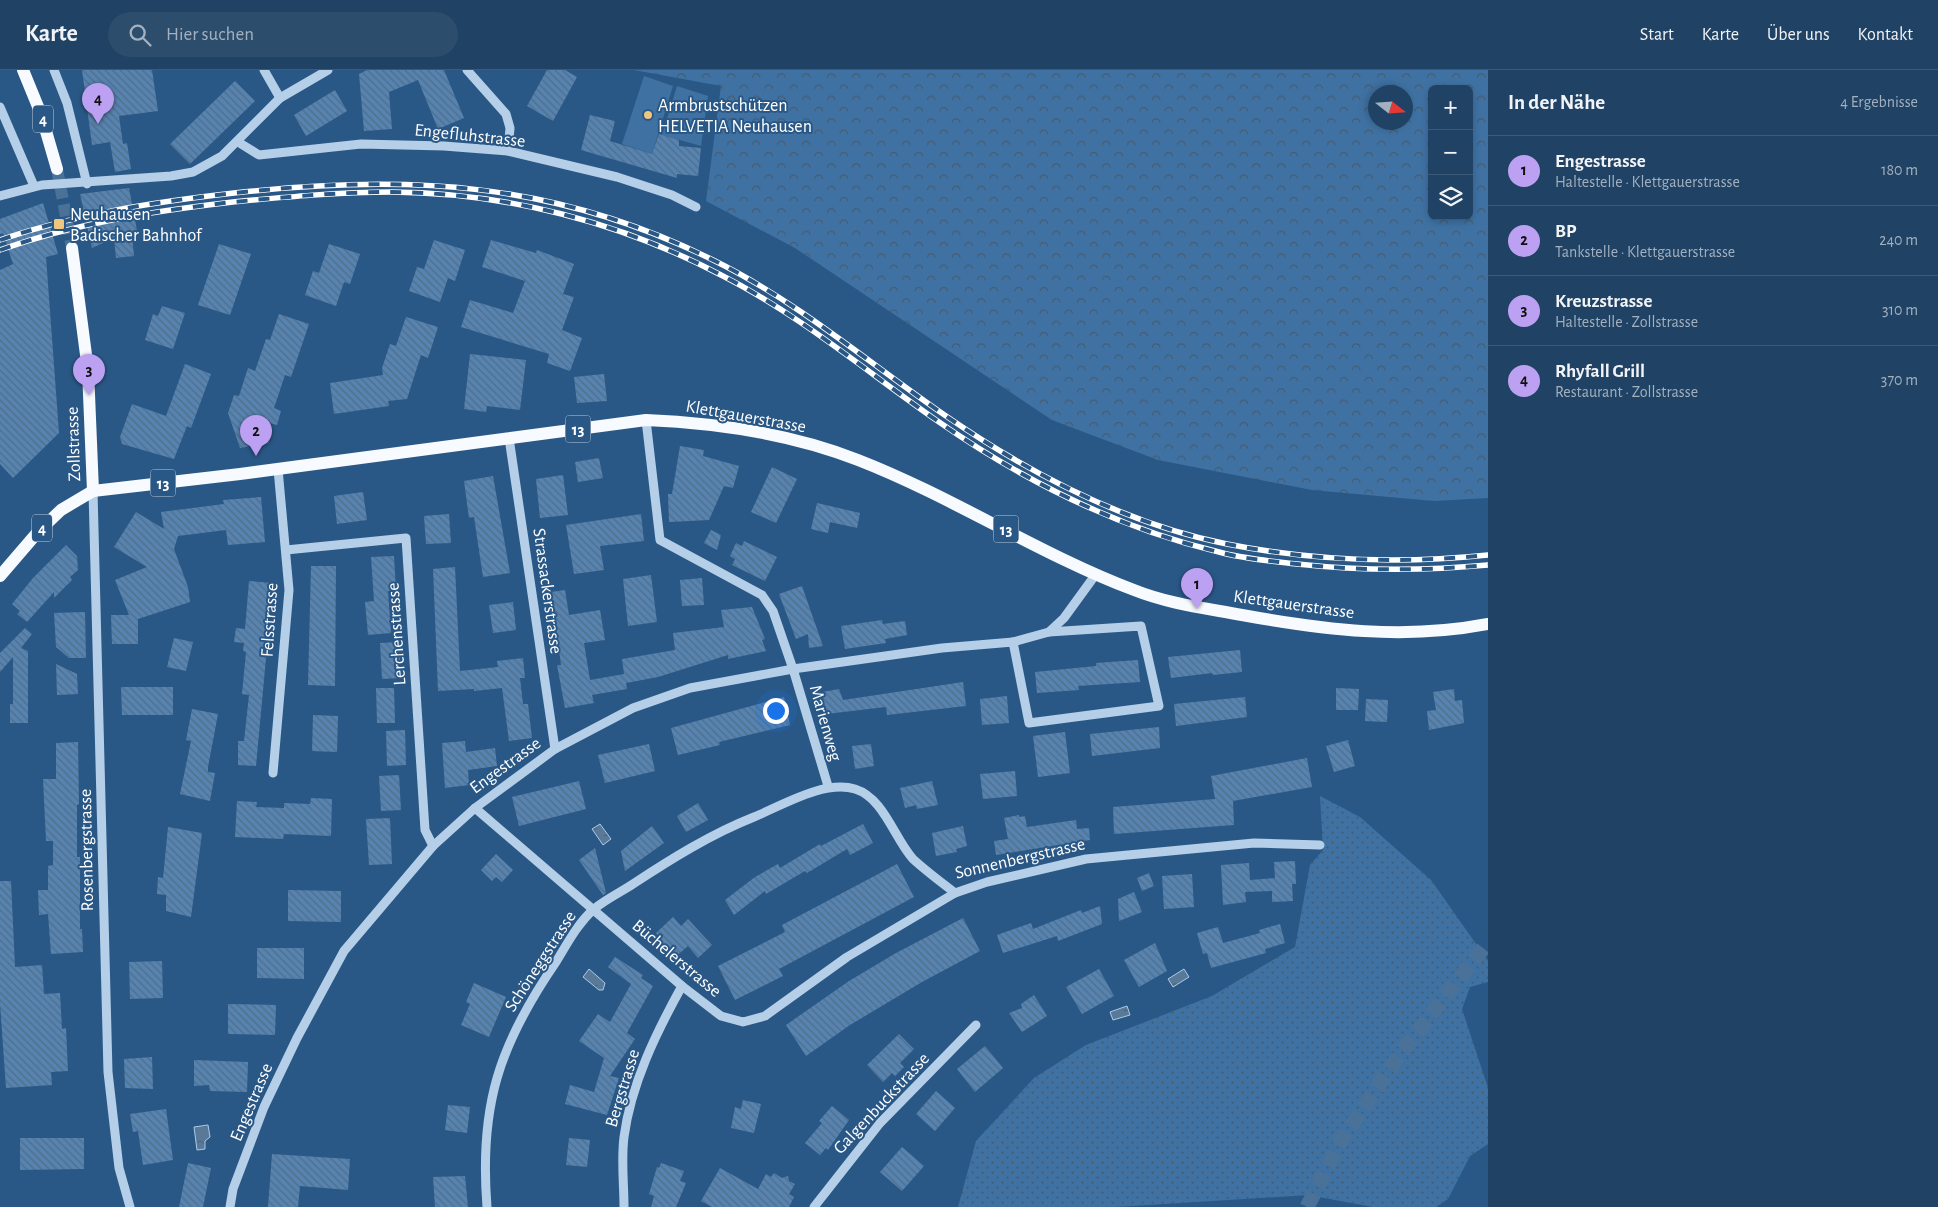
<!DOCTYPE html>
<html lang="de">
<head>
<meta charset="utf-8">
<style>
	:root { --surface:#204264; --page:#2d4d6d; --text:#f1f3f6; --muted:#a2b0bf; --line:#3d5b78; --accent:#bca0f2 }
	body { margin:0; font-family:"Alegreya Sans",sans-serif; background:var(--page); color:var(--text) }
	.controls { position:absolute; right:15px; top:15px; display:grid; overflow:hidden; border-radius:8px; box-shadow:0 2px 8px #0003 }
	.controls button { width:45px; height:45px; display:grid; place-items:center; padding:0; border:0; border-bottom:1px solid var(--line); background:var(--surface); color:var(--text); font:25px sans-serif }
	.compass { position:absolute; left:1368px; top:15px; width:45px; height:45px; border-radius:50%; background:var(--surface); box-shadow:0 2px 8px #0003; rotate:107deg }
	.you { position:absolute; left:775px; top:640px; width:18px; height:18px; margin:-12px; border:4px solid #fff; border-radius:50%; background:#1a73e8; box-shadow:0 0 0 8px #1a73e833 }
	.badge { display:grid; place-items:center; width:32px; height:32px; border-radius:50%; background:var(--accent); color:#111; font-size:16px; font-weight:700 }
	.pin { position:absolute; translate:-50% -41px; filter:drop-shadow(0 1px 2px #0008) }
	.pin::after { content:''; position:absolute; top:26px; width:18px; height:15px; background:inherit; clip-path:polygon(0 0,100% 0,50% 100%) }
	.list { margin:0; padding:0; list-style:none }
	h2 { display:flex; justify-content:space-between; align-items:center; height:65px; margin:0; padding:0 20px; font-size:21px }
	h2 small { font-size:16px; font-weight:400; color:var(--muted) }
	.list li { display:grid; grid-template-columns:32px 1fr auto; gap:15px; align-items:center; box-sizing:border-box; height:70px; padding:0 20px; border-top:1px solid var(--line) }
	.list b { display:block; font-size:19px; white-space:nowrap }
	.list p { margin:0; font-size:16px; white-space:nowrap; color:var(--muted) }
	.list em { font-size:16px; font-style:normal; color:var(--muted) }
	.icon { flex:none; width:28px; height:28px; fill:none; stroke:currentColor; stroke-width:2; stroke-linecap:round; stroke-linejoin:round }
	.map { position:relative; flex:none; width:1488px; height:1137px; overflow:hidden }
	header { display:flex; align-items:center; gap:30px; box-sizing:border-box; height:70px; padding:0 25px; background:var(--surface); border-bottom:1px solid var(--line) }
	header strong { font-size:24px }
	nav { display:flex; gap:28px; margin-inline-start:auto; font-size:18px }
	.search { width:350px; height:45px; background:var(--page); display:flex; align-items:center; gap:12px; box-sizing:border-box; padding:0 18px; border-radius:28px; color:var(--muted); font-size:19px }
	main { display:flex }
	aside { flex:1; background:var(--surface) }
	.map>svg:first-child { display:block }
	.grass { fill:#3f72a3 }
	.forest { fill:url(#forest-crowns); fill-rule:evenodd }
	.park { fill:url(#park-dots) }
	.water { fill:url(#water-ripples); stroke:#aacbe8 }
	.building { fill:url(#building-back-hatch) }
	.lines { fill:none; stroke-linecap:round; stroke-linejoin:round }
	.major-tunnel { stroke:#4a7198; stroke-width:12; stroke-dasharray:12 6; stroke-linecap:butt }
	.highway-tunnel { stroke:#4a7198; stroke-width:15; stroke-dasharray:15 8; stroke-linecap:butt }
	.minor { stroke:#b5cfe8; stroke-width:9 }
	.major { stroke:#f7fafe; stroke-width:12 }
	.rail-casing { stroke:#fff; stroke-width:5.5 }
	.rail { stroke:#2a5886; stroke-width:4; stroke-dasharray:11; stroke-linecap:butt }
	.poi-dot { fill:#eec67d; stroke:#2a5886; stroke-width:2 }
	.labels { text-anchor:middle; stroke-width:4; stroke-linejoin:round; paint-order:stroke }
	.shield { fill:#2a5886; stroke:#bfcddb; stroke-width:1 }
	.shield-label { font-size:16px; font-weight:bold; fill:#fff }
	.poi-label { font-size:18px; fill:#fff; stroke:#2a5886; text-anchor:start }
	.street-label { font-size:18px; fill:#fff; stroke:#2a5886 }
</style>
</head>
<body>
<header>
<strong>Karte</strong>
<div class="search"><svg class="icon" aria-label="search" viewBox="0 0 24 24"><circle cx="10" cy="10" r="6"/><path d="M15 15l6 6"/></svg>Hier suchen</div>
<nav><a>Start</a><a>Karte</a><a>Über uns</a><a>Kontakt</a></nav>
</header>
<main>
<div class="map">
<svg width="1488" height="1137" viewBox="0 0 1488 1137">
	<defs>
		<pattern id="forest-crowns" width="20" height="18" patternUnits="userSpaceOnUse" patternTransform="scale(1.25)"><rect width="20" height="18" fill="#3f72a3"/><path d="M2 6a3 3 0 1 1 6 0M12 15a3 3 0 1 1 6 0" fill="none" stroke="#475b6f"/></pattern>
		<pattern id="park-dots" width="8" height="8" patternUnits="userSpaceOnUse" patternTransform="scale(1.25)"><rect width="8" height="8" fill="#3f72a3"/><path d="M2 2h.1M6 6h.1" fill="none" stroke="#475b6f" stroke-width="1.8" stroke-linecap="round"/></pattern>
		<pattern id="water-ripples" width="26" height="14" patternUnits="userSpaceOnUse" patternTransform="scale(1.25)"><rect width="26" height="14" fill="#597999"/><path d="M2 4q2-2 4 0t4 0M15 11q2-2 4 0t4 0" fill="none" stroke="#526272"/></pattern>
		<pattern id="building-back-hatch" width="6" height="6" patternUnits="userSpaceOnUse" patternTransform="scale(1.25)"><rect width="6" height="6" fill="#5683b0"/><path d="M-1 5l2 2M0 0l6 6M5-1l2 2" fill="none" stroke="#526d88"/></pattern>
	</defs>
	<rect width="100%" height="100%" fill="#2a5886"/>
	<!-- grass -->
	<g class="grass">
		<polygon points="644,6 673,16 652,84 622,74"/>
		<polygon points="677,16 708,26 701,76 662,65"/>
	</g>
	<!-- forest -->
	<path class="forest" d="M634,0H1488V428L1434,431L1312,420L1158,390L1052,350L795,178L706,131L721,16ZM1432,19H1469V146H1432ZM1376,22H1406V52H1376Z"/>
	<!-- park -->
	<polygon class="park" points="1320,726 1360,747 1431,810 1488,891 1488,912 1470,917 1462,939 1488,1018 1488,1074 1470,1086 1448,1129 1436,1137 1373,1137 1308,1125 1116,1137 958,1137 976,1071 1034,1008 1086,975 1212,926 1295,877 1310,795 1323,780"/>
	<!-- water -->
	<g class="water">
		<polygon points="600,754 611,769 603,775 592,759"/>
		<polygon points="589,899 605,913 603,920 599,920 583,907"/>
		<polygon points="1184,899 1189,907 1173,917 1168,909"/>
		<polygon points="1127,936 1130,945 1113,950 1110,942"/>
		<polygon points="208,1055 210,1067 205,1071 205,1079 197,1080 194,1057"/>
	</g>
	<!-- building -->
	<g class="building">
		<polygon points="82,0 152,0 158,41 119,46 123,74 127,73 131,99 115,102 110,72 92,75"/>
		<polygon points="367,0 444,0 464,48 438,59 418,10 389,22 392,59 364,61 359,4"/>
		<polygon points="547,0 565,0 577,7 553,51 527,36"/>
		<polygon points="235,11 255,31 190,94 170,74"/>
		<polygon points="335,20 347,41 306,66 294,45"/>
		<polygon points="590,45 615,51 610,71 652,84 659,64 679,70 679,76 701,78 698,106 677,104 677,108 581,80"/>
		<polygon points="129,118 138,166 132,166 134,186 116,188 114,168 92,178 80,124"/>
		<polygon points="43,133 58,184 46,187 59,363 13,408 0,394 0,200 13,194 3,163 0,164 0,149"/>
		<polygon points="434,170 465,180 455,211 448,208 440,232 409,221 417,197 424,199"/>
		<polygon points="491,170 536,183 537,180 574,194 563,224 574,227 562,260 582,268 570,301 547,293 549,284 461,257 470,230 513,243 525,211 482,197"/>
		<polygon points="219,174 251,184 230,245 198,235"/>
		<polygon points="329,174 360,184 350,214 344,212 336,236 305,225 313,201 319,203"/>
		<polygon points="162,236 185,243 173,279 145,270 153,244 158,246"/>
		<polygon points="279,244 309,254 291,307 285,305 274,338 281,341 277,355 265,352 269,373 240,378 228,343 234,325 239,326 248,298 255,301 266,269 270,270"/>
		<polygon points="406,247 438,257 428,288 421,285 407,329 388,331 389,336 334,344 330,313 383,305 382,298 390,274 396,276"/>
		<polygon points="470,284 526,290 520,340 487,336 486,342 464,339"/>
		<polygon points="185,294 211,304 191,358 187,356 174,389 122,374 120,367 132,334 166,346"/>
		<polygon points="604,304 607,331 577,333 574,307"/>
		<polygon points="680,376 704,380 703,386 739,396 733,418 724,416 709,450 669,452 668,424 672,424"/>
		<polygon points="599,388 603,408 578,412 575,392"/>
		<polygon points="772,397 797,409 776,453 751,442"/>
		<polygon points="563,405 568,445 540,448 536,409"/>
		<polygon points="493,406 510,503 483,507 474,447 469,448 464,411"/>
		<polygon points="363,422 367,450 337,454 334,426"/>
		<polygon points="261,427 265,472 228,475 226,460 178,466 174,479 188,517 190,532 138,549 138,574 112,574 111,545 129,545 115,510 147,497 114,477 136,442 164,459 161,442 224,434 223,430"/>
		<polygon points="817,433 860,443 857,458 830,452 828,463 811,459"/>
		<polygon points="449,444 451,473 426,474 424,446"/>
		<polygon points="641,444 644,471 600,476 604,500 574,504 566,455"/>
		<polygon points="711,460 721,465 717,480 704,473"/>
		<polygon points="744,471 777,487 765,511 732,495 735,489 730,486 736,473 742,476"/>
		<polygon points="66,475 77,486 78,500 70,507 72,510 54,528 54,522 27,552 17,544 20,541 12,534 33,508"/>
		<polygon points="394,486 396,520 388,521 391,563 368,565 365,532 374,531 371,487"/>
		<polygon points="311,496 336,496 335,616 308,615"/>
		<polygon points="455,497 460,601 498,597 497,591 523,588 525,608 520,608 523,634 528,634 532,668 509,671 502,618 474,621 474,619 438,621 433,499"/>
		<polygon points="651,505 657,552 628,556 623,509"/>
		<polygon points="702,508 704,535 682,536 680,510"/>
		<polygon points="249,511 273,513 256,696 238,695 238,671 244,671 249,625 242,624 246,582 243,581 244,573 234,572 236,558 245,559"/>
		<polygon points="802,516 810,539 823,576 809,578 808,564 796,569 779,524"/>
		<polygon points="565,520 569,545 600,540 605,570 584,573 590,610 624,604 622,589 675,580 673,563 724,557 721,540 752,537 765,569 762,570 766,581 728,589 728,585 658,607 626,613 627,619 592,625 594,633 565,638 557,595 561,595 551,522"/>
		<polygon points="513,532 516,560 493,563 489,535"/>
		<polygon points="85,542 86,588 69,588 56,577 54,543"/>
		<polygon points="882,550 883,554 905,551 907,565 885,569 886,573 845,579 841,556"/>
		<polygon points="25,558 32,564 21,578 28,581 28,653 10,653 10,634 13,634 13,587 0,602 0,583"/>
		<polygon points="174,568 193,572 186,601 167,597"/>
		<polygon points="399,572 401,608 382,609 380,573"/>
		<polygon points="1240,580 1242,602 1213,605 1212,603 1171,608 1168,587"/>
		<polygon points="1138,590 1140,612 1078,616 1079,620 1037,623 1035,602 1096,596 1096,593"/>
		<polygon points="56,594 77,604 78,624 57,625"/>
		<polygon points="963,612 966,636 887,645 886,637 826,644 822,622 839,619 843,630"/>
		<polygon points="121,617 173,617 173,645 122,645"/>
		<polygon points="376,618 394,618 395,653 377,653"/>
		<polygon points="1336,618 1359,619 1358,640 1336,640"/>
		<polygon points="1454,619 1455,631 1462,630 1464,653 1429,660 1427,641 1436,640 1433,622"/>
		<polygon points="1007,626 1009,653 982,655 980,629"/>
		<polygon points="784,627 790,655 719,672 720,675 678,685 671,658"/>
		<polygon points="1245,627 1247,647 1176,656 1174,634"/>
		<polygon points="1366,629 1388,630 1387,652 1365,651"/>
		<polygon points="192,639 218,644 208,697 208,702 215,703 210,731 180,724 191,671 186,670"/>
		<polygon points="313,645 338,646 337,682 312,681"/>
		<polygon points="1159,657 1160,678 1092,686 1090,664"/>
		<polygon points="405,660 406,695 387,696 386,661"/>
		<polygon points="1065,662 1070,703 1038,707 1033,666"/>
		<polygon points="1348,670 1355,696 1334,702 1326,676"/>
		<polygon points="465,671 466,682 495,678 497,696 468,700 469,715 445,718 442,673"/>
		<polygon points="78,672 79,734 77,735 77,787 80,787 80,859 82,859 83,882 51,884 48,844 39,845 38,820 48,820 48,796 53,795 53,771 46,771 43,709 56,709 56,673"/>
		<polygon points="649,674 655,701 605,713 598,685"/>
		<polygon points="871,674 874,696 855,699 852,676"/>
		<polygon points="1307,688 1312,717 1233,731 1234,755 1114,764 1113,737 1215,729 1211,706"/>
		<polygon points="1015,701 1017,726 983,729 980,704"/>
		<polygon points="399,705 401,740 381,741 379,706"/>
		<polygon points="579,711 586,739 519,756 512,727"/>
		<polygon points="932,711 938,735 917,739 916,735 905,738 900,718"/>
		<polygon points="311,728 332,729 331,766 284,764 283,769 235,767 237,731 257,732 256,737 284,738 284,733 310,734"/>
		<polygon points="698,733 708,750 686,762 677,746"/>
		<polygon points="1019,745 1019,747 1025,746 1027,757 1076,750 1077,759 1089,758 1090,770 996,785 994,771 1008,769 1004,748"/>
		<polygon points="390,748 392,794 369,795 366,749"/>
		<polygon points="863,754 873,773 850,785 847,779 807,803 805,801 766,824 765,821 734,845 725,830 755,807 778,794 780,798 820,774 821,776"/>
		<polygon points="652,756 664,773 625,801 621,781"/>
		<polygon points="963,756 967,776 956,779 957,782 936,786 932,763"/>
		<polygon points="168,757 202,763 191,847 166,841 166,825 157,824 158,807 163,808"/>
		<polygon points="595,778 606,823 603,825 579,790"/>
		<polygon points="496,784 513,800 502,812 496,807 492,811 481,800"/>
		<polygon points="1295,791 1296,814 1292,814 1293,831 1272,832 1272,821 1245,822 1246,832 1223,835 1221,795 1249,793 1250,810 1275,808 1274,792"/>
		<polygon points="897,794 914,827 779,899 783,906 735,930 718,896 785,862 782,855"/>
		<polygon points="1149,803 1154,816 1142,821 1137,808"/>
		<polygon points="1192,804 1194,837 1164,839 1162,806"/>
		<polygon points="0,811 11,811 15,897 42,895 44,924 60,923 62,959 66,958 68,1001 51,1002 52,1015 6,1018 0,934"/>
		<polygon points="288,820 341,821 341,852 288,851"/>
		<polygon points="1134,822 1142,842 1119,851 1118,829"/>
		<polygon points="1100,836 1102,854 1058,871 1057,866 1003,883 997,865 1031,853 1033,859 1081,840 1082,843"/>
		<polygon points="673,847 681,856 688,849 712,875 698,888 688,876 674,888 658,870 660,868 656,863"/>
		<polygon points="963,848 980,881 922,912 850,955 806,986 786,955 849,911 896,883"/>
		<polygon points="1280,854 1285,873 1265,879 1266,883 1211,898 1207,883 1203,884 1197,863 1218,857 1223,873 1260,863 1259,860"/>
		<polygon points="1155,873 1167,901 1139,917 1124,890"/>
		<polygon points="257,878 304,878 304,909 257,908"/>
		<polygon points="615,887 643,905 641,908 653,916 627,963 635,969 610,1006 619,1008 607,1045 565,1034 570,1015 594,1022 604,988 579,971 598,944 610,952 631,914 608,897"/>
		<polygon points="162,891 163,928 130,929 129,892"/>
		<polygon points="1099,899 1114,926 1082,944 1066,917"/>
		<polygon points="474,913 506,927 489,967 461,955 470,934 466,932"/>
		<polygon points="1034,925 1047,946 1022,962 1009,943 1022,938 1021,934"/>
		<polygon points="228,934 276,935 275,965 228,964"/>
		<polygon points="899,964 914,979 900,993 904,997 895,1006 892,1003 883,1012 867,995"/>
		<polygon points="985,976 1003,998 975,1022 957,999"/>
		<polygon points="152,987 153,1019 125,1018 124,989"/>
		<polygon points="194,990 248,992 247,1022 210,1021 209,1015 194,1016"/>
		<polygon points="936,1021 955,1038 935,1061 916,1044"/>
		<polygon points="743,1030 761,1034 754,1063 731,1058 735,1037 741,1039"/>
		<polygon points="448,1035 470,1037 467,1063 445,1060"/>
		<polygon points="832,1036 849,1050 828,1080 826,1078 820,1085 805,1073 822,1053 819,1051"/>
		<polygon points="166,1039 173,1090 143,1095 138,1061 133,1062 130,1044"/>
		<polygon points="20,1068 84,1068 84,1099 20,1100"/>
		<polygon points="569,1068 590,1070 587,1097 566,1095"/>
		<polygon points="902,1077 924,1096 902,1121 880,1102"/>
		<polygon points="272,1084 350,1089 348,1120 300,1116 298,1137 268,1137"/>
		<polygon points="188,1093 211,1098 203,1137 179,1137"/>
		<polygon points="661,1093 684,1101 680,1111 686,1113 676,1137 651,1137 654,1126 649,1124 657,1097 659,1098"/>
		<polygon points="720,1098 758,1119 766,1104 771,1107 774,1103 782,1108 788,1106 789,1111 795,1114 789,1124 794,1127 789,1137 712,1137 701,1131"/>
		<polygon points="465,1106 468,1137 435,1137 433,1107"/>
	</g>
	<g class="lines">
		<!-- major-tunnel -->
		<polyline class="major-tunnel" points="57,99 72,178"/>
		<!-- highway-tunnel -->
		<polyline class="highway-tunnel" points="1307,1137 1340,1073 1400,984 1488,872"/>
		<!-- minor -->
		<g class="minor">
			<polyline points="54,0 67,33 87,114"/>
			<polyline points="264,0 280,28"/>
			<polyline points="467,0 506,44 510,58 508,81"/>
			<polyline points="0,37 34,116"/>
			<polyline points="238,72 259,85 361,74 444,76 508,81 617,107 672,125 696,137"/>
			<polyline points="0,126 42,115 171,106 193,102 222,86 280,28 328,0"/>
			<polyline points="646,350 660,470 762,525 773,541 793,599 828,716"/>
			<polyline points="509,368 555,679"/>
			<polyline points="93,421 108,1002 119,1098 130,1137"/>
			<polyline points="286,480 406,468 425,760 433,776"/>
			<polyline points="1013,572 1029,653 1159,636 1141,556 1049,562"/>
			<polyline points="273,703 289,520 278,399"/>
			<polyline points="475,738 682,916 721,946 743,952 765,946 847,887 955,823 987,812 1086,789 1254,773 1320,775"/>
			<polyline points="230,1137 233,1119 264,1037 297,968 344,881 433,776 475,738 555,679 633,638 690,618 793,599 942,578 1013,572 1049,562 1064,548 1096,504"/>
			<path d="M487,1137C479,1036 499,975 556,892C567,874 578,853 594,839C606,829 621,822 633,814C671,789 711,764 754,747C783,735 824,710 855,719C884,728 894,768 913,789C926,801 941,812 955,823"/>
			<path d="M624,1137C624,1114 621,1090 624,1067C631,1014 656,963 682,916"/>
			<polyline points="814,1137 880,1053 976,955"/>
		</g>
		<!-- major -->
		<g class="major">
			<polyline points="23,0 41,44 57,99"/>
			<polyline points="72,178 88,300 93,421"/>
			<path d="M0,506L37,463L61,440L93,421L240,404L646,350C717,353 792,364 858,390C953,427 1039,484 1134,520C1169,534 1205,538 1242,545C1324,560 1405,570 1488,554"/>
		</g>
		<defs>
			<g id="rail">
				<path d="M0,170C76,144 154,132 234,123C407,104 555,111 715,191C798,232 869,293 946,346C1029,403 1126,454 1227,474C1313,491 1401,494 1488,485"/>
				<path d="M0,180C76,153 154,141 233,132C286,127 339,122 392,122C507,123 620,152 721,205C800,245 867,302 939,352C1024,411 1118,458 1219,482C1244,489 1271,491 1297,494C1362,501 1423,501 1488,495"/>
			</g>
		</defs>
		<!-- rail casing -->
		<use href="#rail" class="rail-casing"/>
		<!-- rail -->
		<use href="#rail" class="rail"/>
	</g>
	<!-- markers -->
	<g class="poi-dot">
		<circle cx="648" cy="45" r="5"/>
		<rect x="53" y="148" width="12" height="12" rx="2.5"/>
	</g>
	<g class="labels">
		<!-- shield labels -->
		<g class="shield">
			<rect x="33" y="35.5" width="20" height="27" rx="4"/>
			<rect x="565.5" y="345.5" width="25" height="27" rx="4"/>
			<rect x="150.5" y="399.5" width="25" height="27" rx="4"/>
			<rect x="32" y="444.5" width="20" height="27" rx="4"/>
			<rect x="993.5" y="445.5" width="25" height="27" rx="4"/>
		</g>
		<g class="shield-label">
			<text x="43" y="55">4</text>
			<text x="578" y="365">13</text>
			<text x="163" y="419">13</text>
			<text x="42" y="464">4</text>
			<text x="1006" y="465">13</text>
		</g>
		<!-- poi labels -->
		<g class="poi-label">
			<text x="658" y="41">Armbrustschützen<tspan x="658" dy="21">HELVETIA Neuhausen</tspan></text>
			<text x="70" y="150">Neuhausen<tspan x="70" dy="21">Badischer Bahnhof</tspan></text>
		</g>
		<!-- street labels -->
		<g class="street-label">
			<text transform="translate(470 65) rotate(6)" y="6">Engefluhstrasse</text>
			<text transform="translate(746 346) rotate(10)" y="6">Klettgauerstrasse</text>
			<text transform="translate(73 374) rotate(-92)" y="6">Zollstrasse</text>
			<text transform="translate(548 521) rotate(82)" y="6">Strassackerstrasse</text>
			<text transform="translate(1294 534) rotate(8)" y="6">Klettgauerstrasse</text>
			<text transform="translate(269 550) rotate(-86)" y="6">Felsstrasse</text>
			<text transform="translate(396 564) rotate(-94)" y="6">Lerchenstrasse</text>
			<text transform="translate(826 653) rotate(74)" y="6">Marienweg</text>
			<text transform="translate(505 695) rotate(-36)" y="6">Engestrasse</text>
			<text transform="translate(86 780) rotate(-91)" y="6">Rosenbergstrasse</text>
			<text transform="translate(1020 788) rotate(-13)" y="6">Sonnenbergstrasse</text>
			<text transform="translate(677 888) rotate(40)" y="6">Büchelerstrasse</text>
			<text transform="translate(540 891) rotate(-57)" y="6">Schöneggstrasse</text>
			<text transform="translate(622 1018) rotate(-73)" y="6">Bergstrasse</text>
			<text transform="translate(251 1032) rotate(-67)" y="6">Engestrasse</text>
			<text transform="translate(881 1033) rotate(-47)" y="6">Galgenbuckstrasse</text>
		</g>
	</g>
</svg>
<div class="controls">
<button>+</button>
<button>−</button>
<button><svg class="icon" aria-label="layers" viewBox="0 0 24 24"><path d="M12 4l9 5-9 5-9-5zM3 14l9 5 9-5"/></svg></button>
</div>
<svg class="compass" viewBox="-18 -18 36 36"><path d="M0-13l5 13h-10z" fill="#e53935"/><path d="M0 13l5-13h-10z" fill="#a2b0bf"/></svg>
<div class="you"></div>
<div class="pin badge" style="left:1197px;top:539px">1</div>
<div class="pin badge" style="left:256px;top:386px">2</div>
<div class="pin badge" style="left:89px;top:325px">3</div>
<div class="pin badge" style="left:98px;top:54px">4</div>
</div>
<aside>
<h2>In der Nähe<small>4 Ergebnisse</small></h2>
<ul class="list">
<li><span class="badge">1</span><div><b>Engestrasse</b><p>Haltestelle · Klettgauerstrasse</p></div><em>180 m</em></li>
<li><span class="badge">2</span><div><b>BP</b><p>Tankstelle · Klettgauerstrasse</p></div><em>240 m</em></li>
<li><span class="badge">3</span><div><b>Kreuzstrasse</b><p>Haltestelle · Zollstrasse</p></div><em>310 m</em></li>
<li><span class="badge">4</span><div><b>Rhyfall Grill</b><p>Restaurant · Zollstrasse</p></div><em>370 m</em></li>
</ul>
</aside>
</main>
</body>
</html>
